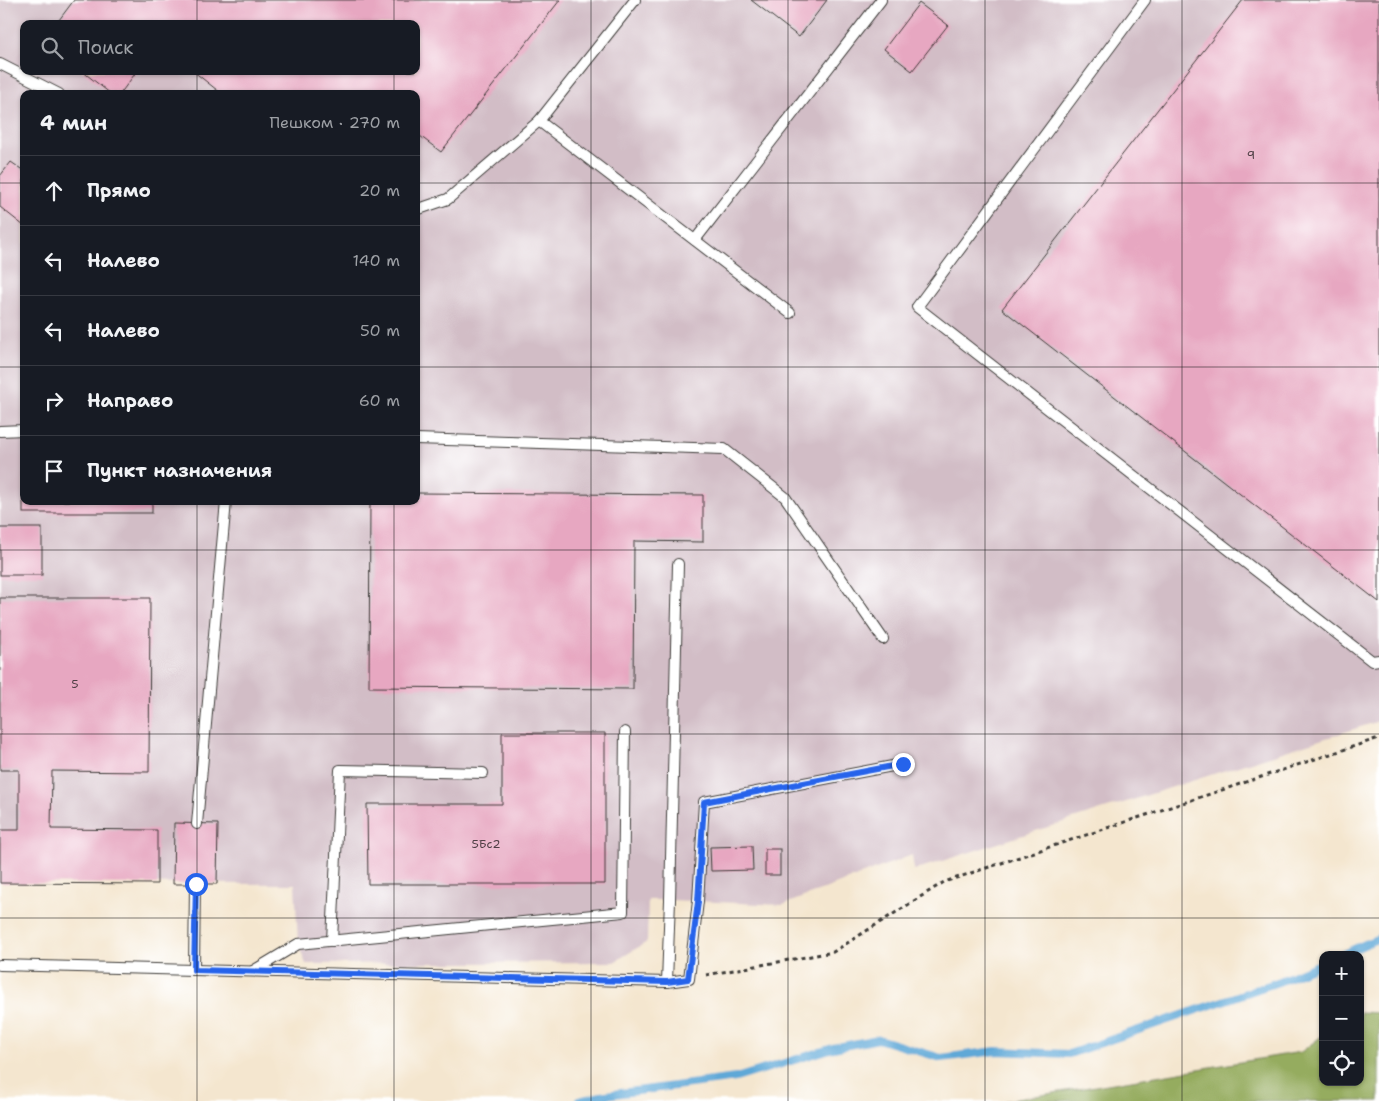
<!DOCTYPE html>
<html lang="ru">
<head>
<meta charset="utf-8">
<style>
	:root { --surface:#171b24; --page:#242831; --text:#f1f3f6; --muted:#9ea1a6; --line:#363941 }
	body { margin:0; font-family:"Shantell Sans",sans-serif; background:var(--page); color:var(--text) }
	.controls { position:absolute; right:15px; bottom:15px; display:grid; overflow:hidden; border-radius:10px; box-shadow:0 1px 4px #0004 }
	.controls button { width:45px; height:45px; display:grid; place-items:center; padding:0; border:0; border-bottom:1px solid var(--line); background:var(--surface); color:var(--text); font:25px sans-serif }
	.stop { position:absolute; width:15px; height:15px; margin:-11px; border:4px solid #2563eb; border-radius:50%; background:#fff }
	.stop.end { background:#2563eb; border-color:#fff; box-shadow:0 1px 5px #0008 }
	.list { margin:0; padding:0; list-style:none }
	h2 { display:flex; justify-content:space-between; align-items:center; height:65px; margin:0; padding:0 20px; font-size:21px }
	h2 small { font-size:16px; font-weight:400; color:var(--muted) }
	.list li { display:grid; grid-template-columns:32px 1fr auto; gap:15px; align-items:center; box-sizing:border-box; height:70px; padding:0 20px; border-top:1px solid var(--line) }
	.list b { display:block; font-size:19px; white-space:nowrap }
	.list em { font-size:16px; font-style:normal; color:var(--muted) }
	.icon { flex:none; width:28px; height:28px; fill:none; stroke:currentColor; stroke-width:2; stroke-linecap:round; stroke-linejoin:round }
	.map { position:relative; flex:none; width:1379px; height:1101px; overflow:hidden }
	.search { position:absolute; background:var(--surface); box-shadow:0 1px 4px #0004; left:20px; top:20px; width:400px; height:55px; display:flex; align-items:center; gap:12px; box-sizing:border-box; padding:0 18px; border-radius:10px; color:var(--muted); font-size:19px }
	.panel { position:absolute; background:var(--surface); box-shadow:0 1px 4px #0004; left:20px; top:90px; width:400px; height:415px; border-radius:10px }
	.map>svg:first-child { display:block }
	.industrial { fill:#d2bdc6; fill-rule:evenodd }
	.forest { fill:#95ac5e; stroke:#58643d }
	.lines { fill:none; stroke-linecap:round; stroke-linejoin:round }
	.stream { stroke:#5fa8d7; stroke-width:8 }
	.building { fill:#e7a7c1 }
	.service-casing { stroke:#3c3a37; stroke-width:12 }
	.path { stroke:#3c3a37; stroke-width:3; stroke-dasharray:4 4; stroke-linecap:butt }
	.service { stroke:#fff; stroke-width:10 }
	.route { stroke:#2563eb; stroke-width:6 }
	.grid { fill:none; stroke:#1c1c1c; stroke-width:1; stroke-opacity:0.55 }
	.labels { text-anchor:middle; stroke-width:4; stroke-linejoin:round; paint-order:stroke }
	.number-label { font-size:12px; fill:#4f3f45 }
</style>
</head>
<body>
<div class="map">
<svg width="1379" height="1101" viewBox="0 0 1379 1101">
	<rect width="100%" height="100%" fill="#fff"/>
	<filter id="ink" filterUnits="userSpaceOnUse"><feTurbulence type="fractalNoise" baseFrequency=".02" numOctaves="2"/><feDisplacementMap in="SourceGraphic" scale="10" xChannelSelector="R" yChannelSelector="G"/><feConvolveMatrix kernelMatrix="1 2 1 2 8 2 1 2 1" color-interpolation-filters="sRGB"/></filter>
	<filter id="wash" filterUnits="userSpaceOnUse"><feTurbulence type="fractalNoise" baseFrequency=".0096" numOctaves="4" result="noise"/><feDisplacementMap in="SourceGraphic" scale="20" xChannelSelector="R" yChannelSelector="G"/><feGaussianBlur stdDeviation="1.12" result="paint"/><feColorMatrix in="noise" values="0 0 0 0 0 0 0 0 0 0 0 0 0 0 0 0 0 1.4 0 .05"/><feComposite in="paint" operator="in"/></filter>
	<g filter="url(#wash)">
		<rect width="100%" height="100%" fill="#f4e6cf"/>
		<!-- industrial -->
		<path class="industrial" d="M0,0H1379V721L914,870L912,855L783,905L670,900H648L647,942L614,962L306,964L298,944L295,884L0,883ZM24,24H416V71H24ZM24,94H416V501H24Z"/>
		<!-- forest -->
		<polygon class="forest" points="1360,1012 1379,1013 1379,1101 1005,1101 1301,1052 1323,1035 1323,1082 1360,1082"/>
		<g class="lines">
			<!-- stream -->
			<g class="stream">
				<polyline points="1341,955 1379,938"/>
				<polyline points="579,1101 606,1095 736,1078 833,1048 878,1039 941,1058 996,1051 1069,1054 1278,982 1323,963"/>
			</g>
		</g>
		<g id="blocks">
			<!-- building -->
			<g class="building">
				<polygon points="74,0 560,0 441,152 416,133 416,94 222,94 193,71 416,71 416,24 56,24"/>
				<polygon points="751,0 827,0 799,37"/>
				<polygon points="1243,0 1379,0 1379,602 1002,309"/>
				<polygon points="919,3 948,25 912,71 884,49"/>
				<polygon points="82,71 137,71 120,94 111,94"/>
				<polygon points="11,162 24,171 24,226 0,207 0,176"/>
				<polygon points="416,493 703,495 703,542 634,541 633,689 369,687 370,501 416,501"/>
				<rect x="23" y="501" width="129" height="12"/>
				<rect x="0" y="528" width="42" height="47"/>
				<polygon points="0,598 150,598 149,772 52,771 51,829 157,830 157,884 0,883 0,830 19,830 19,770 0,770"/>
				<polygon points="502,733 605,733 605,884 368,884 367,804 502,804"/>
				<polygon points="174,823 218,824 217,884 173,884"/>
				<polygon points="752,846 753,870 711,871 710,847"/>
				<rect x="765" y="849" width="15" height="26"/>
			</g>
		</g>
	</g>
	<g filter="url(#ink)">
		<use href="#blocks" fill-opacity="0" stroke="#3c3a37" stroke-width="1"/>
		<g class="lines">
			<defs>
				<g id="service">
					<polyline points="1145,0 917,307 1372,661 1379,660"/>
					<polyline points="0,64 59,94"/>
					<polyline points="539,121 790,313"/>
					<polyline points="416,210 448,199 539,121 635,0"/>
					<polyline points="695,240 881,0"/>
					<polyline points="0,431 24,430"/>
					<polyline points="416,439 724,449 785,497 883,639"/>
					<polyline points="197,824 226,501"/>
					<polyline points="332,941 340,770 483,773"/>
					<polyline points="0,965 667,982 689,979 698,901 704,802 903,764"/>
					<polyline points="194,970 195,884"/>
					<polyline points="253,971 298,944 623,912 625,732"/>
					<polyline points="667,982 670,900 678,564"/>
				</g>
			</defs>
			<!-- service casing -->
			<use href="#service" class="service-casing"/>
			<!-- path -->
			<polyline class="path" points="706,975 833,952 944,882 1379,738"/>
			<!-- service -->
			<use href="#service" class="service"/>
		</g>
	</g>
	<g class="lines" filter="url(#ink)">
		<!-- route -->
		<polyline class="route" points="196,884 194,970 667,982 688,979 698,902 704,802 903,764"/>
	</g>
	<!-- grid -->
	<path class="grid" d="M197,0V24M394,0V24M591,0V1101M788,0V1101M985,0V1101M1182,0V1101M197,71V94M394,71V94M0,183H24M416,183H1379M0,367H24M416,367H1379M197,501V1101M394,501V1101M0,550H1379M0,734H1379M0,918H1379"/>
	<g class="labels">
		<!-- number labels -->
		<g class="number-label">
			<text x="1251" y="159">9</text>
			<text x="75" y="688">5</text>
			<text x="486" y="848">5Бс2</text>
		</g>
	</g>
</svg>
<div class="controls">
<button>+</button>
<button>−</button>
<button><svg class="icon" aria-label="locate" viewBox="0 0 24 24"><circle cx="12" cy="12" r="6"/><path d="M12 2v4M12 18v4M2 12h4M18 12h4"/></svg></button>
</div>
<div class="stop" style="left:196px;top:884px"></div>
<div class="stop end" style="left:903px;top:764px"></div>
<div class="search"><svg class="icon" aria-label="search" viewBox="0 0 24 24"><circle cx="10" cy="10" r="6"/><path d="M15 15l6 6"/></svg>Поиск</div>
<section class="panel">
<h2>4 мин<small>Пешком · 270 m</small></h2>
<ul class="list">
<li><svg class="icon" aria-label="ahead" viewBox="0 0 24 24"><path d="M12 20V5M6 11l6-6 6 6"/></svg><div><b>Прямо</b></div><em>20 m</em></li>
<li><svg class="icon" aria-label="left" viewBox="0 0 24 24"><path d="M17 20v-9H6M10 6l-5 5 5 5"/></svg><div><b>Налево</b></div><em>140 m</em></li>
<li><svg class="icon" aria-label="left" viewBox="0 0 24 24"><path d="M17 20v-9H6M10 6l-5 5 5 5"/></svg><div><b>Налево</b></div><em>50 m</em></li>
<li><svg class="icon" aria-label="right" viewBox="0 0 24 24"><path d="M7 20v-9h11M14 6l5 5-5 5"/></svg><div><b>Направо</b></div><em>60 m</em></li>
<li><svg class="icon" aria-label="arrive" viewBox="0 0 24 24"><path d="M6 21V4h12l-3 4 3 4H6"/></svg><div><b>Пункт назначения</b></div></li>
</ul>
</section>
</div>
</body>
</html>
